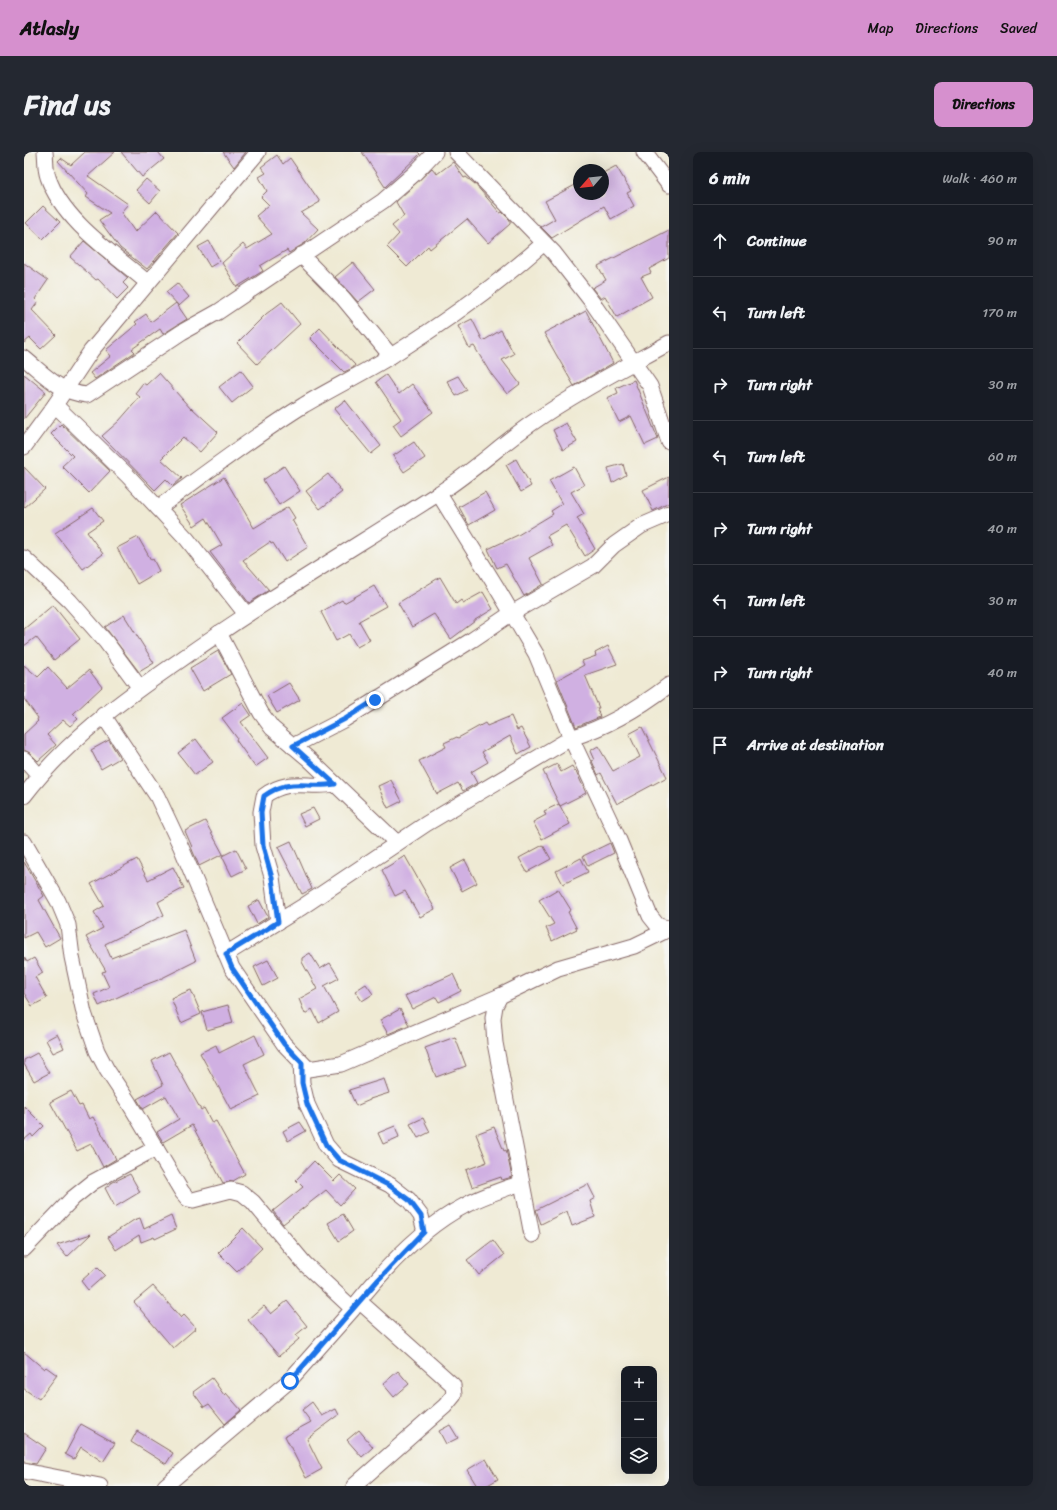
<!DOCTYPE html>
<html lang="en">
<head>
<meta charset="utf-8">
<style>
	:root { --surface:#171b24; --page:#242831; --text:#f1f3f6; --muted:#9ea1a6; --line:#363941; --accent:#d690ce }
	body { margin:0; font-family:Sriracha,sans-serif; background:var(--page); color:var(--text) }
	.controls { position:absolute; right:12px; bottom:12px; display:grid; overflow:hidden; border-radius:8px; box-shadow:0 4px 16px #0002 }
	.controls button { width:36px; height:36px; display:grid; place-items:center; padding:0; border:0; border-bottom:1px solid var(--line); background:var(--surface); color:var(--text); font:20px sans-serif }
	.compass { position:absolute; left:549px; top:12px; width:36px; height:36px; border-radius:50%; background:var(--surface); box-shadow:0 4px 16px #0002; rotate:242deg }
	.stop { position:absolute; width:12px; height:12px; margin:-9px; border:3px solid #1a73e8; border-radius:50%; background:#fff }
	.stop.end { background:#1a73e8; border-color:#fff; box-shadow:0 1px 4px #0008 }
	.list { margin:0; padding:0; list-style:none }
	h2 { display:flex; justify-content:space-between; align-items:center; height:52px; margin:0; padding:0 16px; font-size:17px }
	h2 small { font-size:13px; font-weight:400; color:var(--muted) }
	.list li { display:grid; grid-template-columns:26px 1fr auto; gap:12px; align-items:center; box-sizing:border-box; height:72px; padding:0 16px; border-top:1px solid var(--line) }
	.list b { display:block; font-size:15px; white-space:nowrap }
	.list em { font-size:13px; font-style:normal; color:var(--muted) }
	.icon { flex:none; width:22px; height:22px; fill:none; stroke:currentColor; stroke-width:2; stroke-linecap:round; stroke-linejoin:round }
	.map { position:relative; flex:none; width:645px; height:1334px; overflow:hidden; border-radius:8px }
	header { display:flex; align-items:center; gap:24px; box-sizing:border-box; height:56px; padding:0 20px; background:var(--accent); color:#111 }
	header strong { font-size:19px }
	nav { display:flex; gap:22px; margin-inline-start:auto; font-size:14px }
	.intro { display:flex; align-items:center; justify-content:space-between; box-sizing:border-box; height:96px; padding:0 24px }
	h1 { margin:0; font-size:28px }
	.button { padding:10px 18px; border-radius:8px; background:var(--accent); color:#111; font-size:14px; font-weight:700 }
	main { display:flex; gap:24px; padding:0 24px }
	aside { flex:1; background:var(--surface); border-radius:8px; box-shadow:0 4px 16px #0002 }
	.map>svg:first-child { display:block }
	.building { fill:#d0b0e2 }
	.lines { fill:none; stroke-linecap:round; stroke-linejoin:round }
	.minor-casing { stroke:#846666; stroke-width:17 }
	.minor { stroke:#fff; stroke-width:15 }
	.route { stroke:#1a73e8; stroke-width:5 }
</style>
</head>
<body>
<header>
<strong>Atlasly</strong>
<nav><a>Map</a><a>Directions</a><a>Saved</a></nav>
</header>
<div class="intro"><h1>Find us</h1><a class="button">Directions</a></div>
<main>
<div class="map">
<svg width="645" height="1334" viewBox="0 0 645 1334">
	<rect width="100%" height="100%" fill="#f6f6f2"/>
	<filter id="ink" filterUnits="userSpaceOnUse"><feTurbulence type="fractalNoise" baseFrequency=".025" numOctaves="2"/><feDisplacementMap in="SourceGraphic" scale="8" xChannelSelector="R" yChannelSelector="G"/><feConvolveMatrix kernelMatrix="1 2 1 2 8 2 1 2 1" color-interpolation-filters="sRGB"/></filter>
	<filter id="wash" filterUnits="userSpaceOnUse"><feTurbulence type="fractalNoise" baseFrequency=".012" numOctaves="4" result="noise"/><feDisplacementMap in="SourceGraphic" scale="16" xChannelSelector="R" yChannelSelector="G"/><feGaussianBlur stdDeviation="0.9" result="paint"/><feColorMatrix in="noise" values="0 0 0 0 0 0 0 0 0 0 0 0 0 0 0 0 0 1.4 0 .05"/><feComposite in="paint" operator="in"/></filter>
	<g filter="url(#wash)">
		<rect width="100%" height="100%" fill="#efead4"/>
		<g id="blocks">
			<!-- building -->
			<g class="building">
				<polygon points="61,0 91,0 64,24 104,52 97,60 111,80 133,59 154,81 123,117 96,96 75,68 86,61 62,45 64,42 34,9 37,6 47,13"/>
				<polygon points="97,0 134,0 140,7 118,25"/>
				<polygon points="199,0 222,0 210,15"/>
				<polygon points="338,0 394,0 396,2 361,35"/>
				<polygon points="253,3 259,12 266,6 296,50 277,61 294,77 281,91 265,101 263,98 236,114 239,119 213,135 198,111 219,92 223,97 248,82 232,64 245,53 237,45 243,39 235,25 242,21 237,15"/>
				<polygon points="429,10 440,26 442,25 451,32 476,61 478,60 486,68 486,72 464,91 443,67 406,97 404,94 383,115 363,95 375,82 368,74 380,64 372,50 408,16 413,22"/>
				<polygon points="592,14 607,39 603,41 610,54 587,67 580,54 528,86 517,75 531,67 521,49 555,31 555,42 579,42 579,21"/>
				<polygon points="122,27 136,39 126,51 112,38"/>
				<polygon points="19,54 36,70 19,87 2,71"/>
				<polygon points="645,78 645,106 625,117 627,121 617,125 628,145 593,165 581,144 577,147 568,136 582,128 574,114"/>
				<polygon points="60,89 104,126 99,131 104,136 93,147 74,127 72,128 46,105"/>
				<polygon points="185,89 196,109 186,115 174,95"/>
				<polygon points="329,110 351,137 334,150 311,125"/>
				<polygon points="0,111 24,128 11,147 14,150 8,158 32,183 17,197 6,186 0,191"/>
				<polygon points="153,131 165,145 155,154 142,140"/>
				<polygon points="258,150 276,172 233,212 213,191 242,162"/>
				<polygon points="152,151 163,167 139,182 136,177 108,197 111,200 71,227 66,221 87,204 82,198 113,172 111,170 122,162 127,170"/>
				<polygon points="562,159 589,211 550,234 520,181"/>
				<polygon points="448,167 459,189 477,178 490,202 478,208 496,232 483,242 465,219 450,194 445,196 434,174"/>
				<polygon points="296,176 331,213 329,216 320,220 286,186"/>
				<polygon points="217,218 229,234 208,251 195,235"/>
				<polygon points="135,221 167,257 168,256 194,280 176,300 159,285 137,307 158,326 149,334 142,327 131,338 78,284 95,269 116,245 111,241 119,231 122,233"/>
				<polygon points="0,222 22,240 0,267"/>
				<polygon points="362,223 375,242 388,232 409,260 377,284 369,273 377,267 352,230"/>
				<polygon points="434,224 443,238 432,244 423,229"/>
				<polygon points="610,228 634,287 621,293 607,264 595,270 583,246 594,241 592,236"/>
				<polygon points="321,248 357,294 347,302 310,257"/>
				<polygon points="542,271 553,290 539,298 529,278"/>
				<polygon points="37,272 86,319 65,341 38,314 49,304 27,282"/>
				<polygon points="390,290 401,306 380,320 369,304"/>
				<polygon points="492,307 507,334 497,340 482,313"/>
				<polygon points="599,312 602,323 588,331 584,316"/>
				<polygon points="260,314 276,339 255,353 239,328"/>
				<polygon points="0,315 21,337 0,356"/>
				<polygon points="550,315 560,333 547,340 560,362 553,366 571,397 561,404 542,373 523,384 528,393 505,406 519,432 500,444 482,412 473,416 464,397 494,383 529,362 527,359 538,352 525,329"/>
				<polygon points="304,322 318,340 296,357 282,339"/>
				<polygon points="200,325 230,376 264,355 271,366 268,368 284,395 261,410 249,391 247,392 246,390 219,408 245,438 225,451 186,400 198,393 182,366 170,374 156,353"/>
				<polygon points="645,325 645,351 629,359 619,338"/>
				<polygon points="461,340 471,358 445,373 435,355"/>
				<polygon points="69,356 79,369 63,380 79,402 59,417 31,381"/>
				<polygon points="114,385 127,408 129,407 135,419 113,432 93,396"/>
				<polygon points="416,425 432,452 437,448 439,451 459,440 469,457 451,468 451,469 427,487 410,462 388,475 374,451"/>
				<polygon points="350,434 362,454 335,469 346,488 333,495 325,482 312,489 297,460 318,448 320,451"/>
				<polygon points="29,453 56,487 30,508 12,485 0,494 0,477"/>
				<polygon points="100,463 130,511 115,520 81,475"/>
				<polygon points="584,494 593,512 561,523 575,556 573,556 576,565 552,575 533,528 560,513 558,509 572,504 571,501"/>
				<polygon points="194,499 207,522 179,539 166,516"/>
				<polygon points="0,513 14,525 24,515 43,536 65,518 78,535 49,562 54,567 46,574 39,568 23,583 32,593 14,609 6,601 0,598 0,582 14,569 13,568 14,566 0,547"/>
				<polygon points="265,531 276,548 253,561 243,544"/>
				<polygon points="219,551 227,563 217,570 244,606 231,615 212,588 213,586 198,566"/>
				<polygon points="487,564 493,578 497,576 507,595 494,602 486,584 458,600 464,610 447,620 453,631 439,639 434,631 413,642 395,609 422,595 420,591 433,585 434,586 461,571 463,574"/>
				<polygon points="618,575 643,625 593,652 577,621 574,623 568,609 570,608 566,599 574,594 589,619 616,605 605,582"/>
				<polygon points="172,587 189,610 171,623 154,601"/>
				<polygon points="85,588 96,606 77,617 67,598"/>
				<polygon points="533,612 537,620 548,614 551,620 552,619 562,641 536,654 519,619"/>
				<polygon points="367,628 378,649 364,656 354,634"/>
				<polygon points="535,652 546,672 518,687 509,670 522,663 520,659"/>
				<polygon points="289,656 295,667 281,674 275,662"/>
				<polygon points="181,669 199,702 175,714 167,695 168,695 161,679"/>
				<polygon points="267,689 288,737 278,742 254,695"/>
				<polygon points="586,691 590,701 564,714 559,704"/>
				<polygon points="519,693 527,707 503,720 495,706"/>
				<polygon points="212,697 222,717 208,724 198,704"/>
				<polygon points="381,704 411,757 396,765 381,739 371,744 358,718"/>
				<polygon points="557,706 564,720 539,732 532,719"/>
				<polygon points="113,707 124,728 149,715 160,736 134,750 140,763 81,792 87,806 160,778 172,809 134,828 113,836 75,854 70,842 85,835 78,820 82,819 62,785 79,776 70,760 80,754 67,732"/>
				<polygon points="441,708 453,731 438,739 426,716"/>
				<polygon points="0,710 20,744 15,748 36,786 21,795 12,780 0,786"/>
				<polygon points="534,737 547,758 544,760 553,777 528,789 522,776 530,772 515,748"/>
				<polygon points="235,748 244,765 233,772 224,754"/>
				<polygon points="286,801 296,817 306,811 315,826 300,834 314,860 295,871 288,857 281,862 275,847 293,837 278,810 278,806"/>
				<polygon points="0,805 3,810 10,806 19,821 11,825 23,846 8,854 0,841"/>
				<polygon points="244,808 254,826 239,834 230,815"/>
				<polygon points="429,822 437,839 415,850 412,845 388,857 381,844"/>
				<polygon points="342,832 349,842 338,849 331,839"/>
				<polygon points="167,838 177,862 157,871 147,846"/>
				<polygon points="204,853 209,871 183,878 178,860"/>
				<polygon points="376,857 385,873 364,882 356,868"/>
				<polygon points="33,882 40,896 29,901 22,888"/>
				<polygon points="231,883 240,902 220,912 236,944 207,958 176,901 192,893 195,901"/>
				<polygon points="431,885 442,914 412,925 401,896"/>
				<polygon points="145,900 177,958 180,956 188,971 192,969 221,1022 209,1029 199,1031 168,973 139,990 133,980 155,967 142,944 119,957 113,947 139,933 128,909"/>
				<polygon points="13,901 25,921 10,929 0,912 0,908"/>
				<polygon points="360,927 365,941 346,947 346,948 332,954 325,938"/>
				<polygon points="47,939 55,954 58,953 65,967 69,965 92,1007 79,1015 67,992 53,999 26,950"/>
				<polygon points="0,954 20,974 9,985 7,982 0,988"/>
				<polygon points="399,966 406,980 394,986 386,972"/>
				<polygon points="276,970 282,979 264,989 259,979"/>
				<polygon points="371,974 375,985 359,992 354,981"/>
				<polygon points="470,975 480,999 482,998 483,1002 488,1025 478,1028 477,1025 448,1035 442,1018 463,1010 452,982"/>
				<polygon points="290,1009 310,1029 316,1023 331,1037 316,1053 302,1038 259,1072 249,1059 279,1035 272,1028"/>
				<polygon points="106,1022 116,1040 91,1055 81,1036 87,1032 87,1031"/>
				<polygon points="564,1032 571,1046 566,1049 571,1065 548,1074 543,1059 517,1072 512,1058"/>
				<polygon points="319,1062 329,1079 315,1089 304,1071"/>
				<polygon points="147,1064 152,1077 131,1087 130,1085 117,1090 115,1083 92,1098 84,1085 110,1068 116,1066 120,1077"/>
				<polygon points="219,1076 238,1096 213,1120 194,1101"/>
				<polygon points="67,1082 43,1105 33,1093"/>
				<polygon points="469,1088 480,1103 455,1123 443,1108"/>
				<polygon points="73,1115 81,1123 64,1138 57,1129"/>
				<polygon points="129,1134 157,1166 160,1163 172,1176 149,1196 110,1150"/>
				<polygon points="263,1149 283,1174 272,1183 275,1187 255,1204 224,1168 240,1154 247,1162"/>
				<polygon points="0,1200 20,1217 22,1215 33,1223 15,1247 0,1237"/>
				<polygon points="374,1219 385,1232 370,1245 359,1232"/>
				<polygon points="188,1226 200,1243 202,1241 217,1258 201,1272 185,1252 180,1255 169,1240"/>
				<polygon points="288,1250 298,1264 312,1257 315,1263 283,1287 298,1317 282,1326 261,1284 287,1270 278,1258"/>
				<polygon points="57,1272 91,1291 79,1310 57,1295 50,1307 41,1302"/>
				<polygon points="426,1273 434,1286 422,1292 415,1279"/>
				<polygon points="335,1278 349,1295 338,1305 323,1288"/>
				<polygon points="113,1279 149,1301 142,1312 107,1290"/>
				<polygon points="0,1281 22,1296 12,1312 0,1310"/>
				<polygon points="462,1307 474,1327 462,1334 453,1334 443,1318"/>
			</g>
		</g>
	</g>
	<g filter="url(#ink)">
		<use href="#blocks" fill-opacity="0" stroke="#846666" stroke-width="1"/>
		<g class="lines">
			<defs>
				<g id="minor">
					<path d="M21,0C22,8 21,17 24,25C38,68 90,102 124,131"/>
					<polyline points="432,0 530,101 568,150 626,234 645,290"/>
					<polyline points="620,0 645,33"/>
					<polyline points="277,103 319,146 367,204"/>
					<path d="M0,206C20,222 36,241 63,243L158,180L194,160L359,49L390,22L411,0"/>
					<polyline points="31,253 104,324 163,387 222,462"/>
					<polyline points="0,295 31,253 67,199 234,0"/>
					<polyline points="415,342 473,436 512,502 547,586 594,686 626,764 634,774 645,776"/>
					<path d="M134,356C182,321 230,284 280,253C309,236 339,221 367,204C421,170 473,133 520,91"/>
					<polyline points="0,406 46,449 82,490 116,536"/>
					<polyline points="195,481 237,561 248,576 286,608 373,691"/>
					<polyline points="79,563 133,644 157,695 208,816 260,892 284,917 317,912 476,844"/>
					<polyline points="269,594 321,567 448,488 488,461 569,414 590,393 617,374 645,362"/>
					<polyline points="0,607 15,624"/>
					<path d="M0,644C42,589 98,548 155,509C238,450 326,398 412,343C446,322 475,294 508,271C551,241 598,217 645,191"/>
					<polyline points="0,690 34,749 44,773 48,805 60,861 73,899 83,918 105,951 158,1040 164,1047 169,1048 207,1038 218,1041 229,1050 281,1112 329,1157 265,1229 141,1334"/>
					<path d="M254,770L248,725L239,694L237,660L240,644C266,625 283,637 311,632"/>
					<path d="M202,802L278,755L402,672L547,586C583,575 615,556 645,533"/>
					<polyline points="277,911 278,931 283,952 302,993 315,1008 366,1033 385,1048 397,1064 401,1080"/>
					<polyline points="508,1083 471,891 469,866 471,854 476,844 534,816 610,794 645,777"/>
					<polyline points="0,1097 49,1046 69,1030 132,996"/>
					<path d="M329,1156C359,1118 397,1076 440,1054C458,1044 478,1038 497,1031"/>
					<polyline points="0,1319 76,1334"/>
					<polyline points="330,1334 421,1254 430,1243 429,1233 335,1149"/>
				</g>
			</defs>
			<!-- minor casing -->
			<use href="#minor" class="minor-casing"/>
			<!-- minor -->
			<use href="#minor" class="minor"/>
		</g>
	</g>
	<g class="lines" filter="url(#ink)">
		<!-- route -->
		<path class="route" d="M266,1229L354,1128L400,1080L397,1064L385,1048L366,1034L315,1008L302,993L283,952L278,931V911L260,892L208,816L202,802L254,770L248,726L239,694L237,660L240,644C266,625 283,637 311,632L269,594L321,567L351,548"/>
	</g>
</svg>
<div class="controls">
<button>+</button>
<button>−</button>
<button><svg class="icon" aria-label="layers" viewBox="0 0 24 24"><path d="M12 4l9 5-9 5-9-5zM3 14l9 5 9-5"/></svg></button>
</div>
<svg class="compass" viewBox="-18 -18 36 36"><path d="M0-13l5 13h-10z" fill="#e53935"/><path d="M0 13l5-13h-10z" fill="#9ea1a6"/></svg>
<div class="stop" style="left:266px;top:1229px"></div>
<div class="stop end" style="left:351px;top:548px"></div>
</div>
<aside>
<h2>6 min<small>Walk · 460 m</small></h2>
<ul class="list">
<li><svg class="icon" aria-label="ahead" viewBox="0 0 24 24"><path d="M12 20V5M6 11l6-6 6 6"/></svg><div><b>Continue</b></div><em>90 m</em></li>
<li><svg class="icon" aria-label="left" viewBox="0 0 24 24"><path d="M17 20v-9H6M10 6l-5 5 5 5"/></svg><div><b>Turn left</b></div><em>170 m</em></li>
<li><svg class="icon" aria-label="right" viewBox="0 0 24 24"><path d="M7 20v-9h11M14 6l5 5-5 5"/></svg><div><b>Turn right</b></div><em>30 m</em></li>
<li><svg class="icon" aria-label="left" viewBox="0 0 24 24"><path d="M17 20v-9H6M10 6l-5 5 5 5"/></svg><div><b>Turn left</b></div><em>60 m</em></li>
<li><svg class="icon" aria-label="right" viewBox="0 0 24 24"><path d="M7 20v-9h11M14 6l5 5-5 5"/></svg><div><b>Turn right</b></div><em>40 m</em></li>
<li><svg class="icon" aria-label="left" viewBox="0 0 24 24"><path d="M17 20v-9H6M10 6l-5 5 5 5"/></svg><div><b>Turn left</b></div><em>30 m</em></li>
<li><svg class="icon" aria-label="right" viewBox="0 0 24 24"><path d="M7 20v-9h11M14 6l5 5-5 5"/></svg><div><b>Turn right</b></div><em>40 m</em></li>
<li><svg class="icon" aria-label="arrive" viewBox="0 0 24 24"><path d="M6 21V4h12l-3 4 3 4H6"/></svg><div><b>Arrive at destination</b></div></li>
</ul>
</aside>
</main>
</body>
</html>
